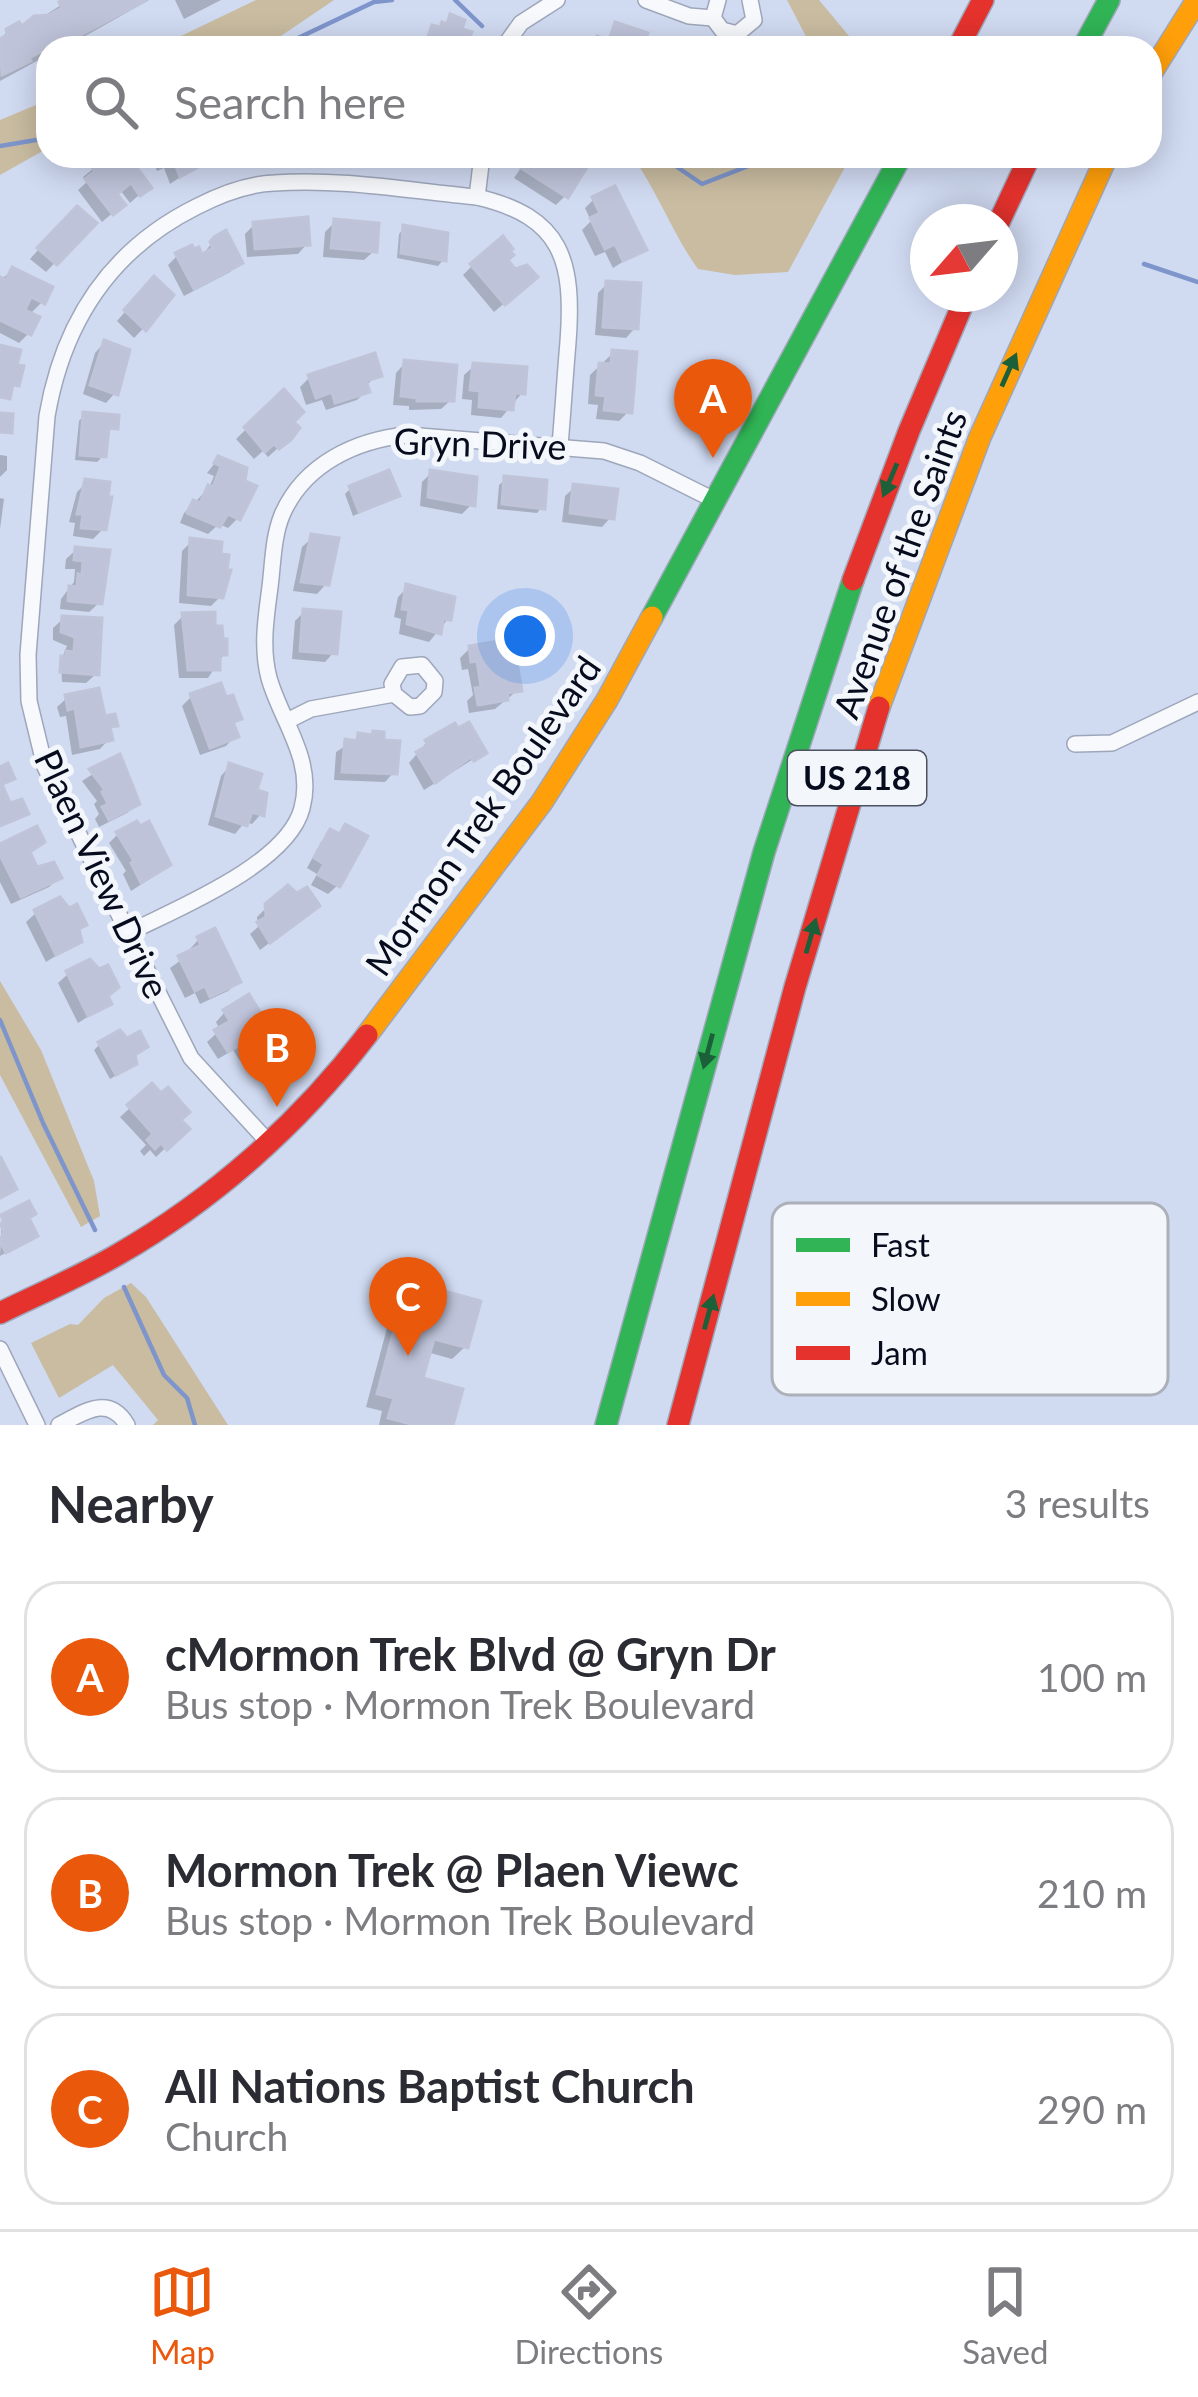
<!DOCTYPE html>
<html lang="en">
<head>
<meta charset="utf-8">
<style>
	:root { --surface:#fff; --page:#f2f2f3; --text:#2b2b33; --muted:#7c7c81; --line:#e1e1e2; --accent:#ea580c }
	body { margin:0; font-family:Lato,sans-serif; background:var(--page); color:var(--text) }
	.compass { position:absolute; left:910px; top:204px; width:108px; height:108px; border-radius:50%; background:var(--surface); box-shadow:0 6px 30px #0003; rotate:242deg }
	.you { position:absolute; left:525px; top:636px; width:42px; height:42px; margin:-30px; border:9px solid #fff; border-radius:50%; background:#1a73e8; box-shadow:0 0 0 18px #1a73e833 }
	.badge { display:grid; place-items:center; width:78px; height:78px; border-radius:50%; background:var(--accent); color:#fff; font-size:39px; font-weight:700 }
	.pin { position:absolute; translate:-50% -99px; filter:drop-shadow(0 3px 6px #0008) }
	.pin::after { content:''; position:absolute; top:63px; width:42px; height:36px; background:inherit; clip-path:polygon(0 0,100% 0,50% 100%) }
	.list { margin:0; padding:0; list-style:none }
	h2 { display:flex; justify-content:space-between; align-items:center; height:156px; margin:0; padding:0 48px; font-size:51px }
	h2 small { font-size:39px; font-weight:400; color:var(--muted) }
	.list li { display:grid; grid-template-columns:78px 1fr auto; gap:36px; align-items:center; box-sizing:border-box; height:192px; margin:0 24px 24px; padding:0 24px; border:3px solid var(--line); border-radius:36px }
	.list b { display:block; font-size:45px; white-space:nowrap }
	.list p { margin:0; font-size:39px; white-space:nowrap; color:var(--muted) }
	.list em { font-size:39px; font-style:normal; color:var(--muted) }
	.icon { flex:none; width:66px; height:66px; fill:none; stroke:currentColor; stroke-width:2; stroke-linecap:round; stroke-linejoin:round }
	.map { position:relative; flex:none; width:1198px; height:1425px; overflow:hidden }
	.search { position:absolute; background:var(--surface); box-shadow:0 6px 30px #0003; left:36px; right:36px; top:36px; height:132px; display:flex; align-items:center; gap:30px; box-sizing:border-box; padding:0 42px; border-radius:36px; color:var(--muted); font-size:45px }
	.sheet { height:804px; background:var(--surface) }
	nav { display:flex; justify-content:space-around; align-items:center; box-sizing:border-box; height:168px; border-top:3px solid var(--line); background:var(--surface); font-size:33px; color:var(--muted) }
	nav a { display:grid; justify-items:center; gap:6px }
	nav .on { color:var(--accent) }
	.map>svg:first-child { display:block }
	.green { fill:#c9bca1 }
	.shadow { fill:#0003 }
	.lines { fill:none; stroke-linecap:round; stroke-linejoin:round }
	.stream { stroke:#7e95cc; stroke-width:4.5 }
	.building { fill:#bfc3da; stroke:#c0c4d8; stroke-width:3 }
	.street-casing { stroke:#9ea7ba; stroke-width:18 }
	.fast-casing { stroke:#9ea7ba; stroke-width:24 }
	.slow-casing { stroke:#9ea7ba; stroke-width:24 }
	.jam-casing { stroke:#9ea7ba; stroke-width:24 }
	.street { stroke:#f8f9fd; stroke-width:15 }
	.fast { stroke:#30b455; stroke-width:21 }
	.slow { stroke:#ff9f0a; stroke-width:21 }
	.jam { stroke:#e5322d; stroke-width:21 }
	.oneway { fill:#1b6039 }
	.labels { text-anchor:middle; stroke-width:10; stroke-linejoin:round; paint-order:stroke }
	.shield { fill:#f3f6fb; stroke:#4d5260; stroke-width:3 }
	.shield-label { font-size:33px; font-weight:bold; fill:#060c1d }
	.street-label { font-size:36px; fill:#060c1d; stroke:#f3f6fb }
	.key { fill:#f3f6fb; stroke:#acb0b8; stroke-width:3 }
	.key-label { font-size:33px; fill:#060c1d }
</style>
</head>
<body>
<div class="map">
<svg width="1198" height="1425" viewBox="0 0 1198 1425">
	<rect width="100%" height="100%" fill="#d0daf1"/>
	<!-- green -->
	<g class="green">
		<polygon points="256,0 334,0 272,42 276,48 156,48"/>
		<polygon points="787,0 819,0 859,48 812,48"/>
		<polygon points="48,100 48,148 0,175 0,120"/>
		<path d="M632,156H851L788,272L735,275L698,269C672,233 658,192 632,156Z"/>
		<polygon points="0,981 41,1050 94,1181 100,1216 81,1227 0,1075"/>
		<polygon points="131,1283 146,1297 228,1425 153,1425 158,1420 113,1365 59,1398 31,1343 70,1324 78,1325 104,1298"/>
	</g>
	<!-- shadow -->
	<g class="shadow">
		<polygon points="76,0 149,0 64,48 48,48 48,55 0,81 0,39 8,31 21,31 61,5"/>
		<polygon points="175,0 221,0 184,19"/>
		<polygon points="109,156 116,156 148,187 130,203 121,191 114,195 122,205 102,222 78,190 87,182 83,177"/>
		<polygon points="151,156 206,156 207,159 170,184 164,168 157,171"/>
		<polygon points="237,156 262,156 237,163"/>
		<polygon points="387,156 418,156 410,164 386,161"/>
		<polygon points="529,156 578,156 565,196 556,205 514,178"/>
		<polygon points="594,199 643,249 613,268 605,252 595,256 582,230 591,221 585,208"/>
		<polygon points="335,222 374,251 364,260 323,257 325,232"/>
		<polygon points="93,223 46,272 30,259 48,239"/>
		<polygon points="254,225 307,244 298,254 247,257 245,234"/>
		<polygon points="404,228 443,260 438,266 397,258 399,234"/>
		<polygon points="215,239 239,263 230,272 184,296 168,265 177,256 201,257"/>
		<polygon points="472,266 524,286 494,312 463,275"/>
		<polygon points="12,271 42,302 29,315 29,333 19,343 0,333 0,280"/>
		<polygon points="607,284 635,328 626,338 595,335 598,293"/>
		<polygon points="145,289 158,313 134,338 117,321"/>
		<polygon points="104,343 115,393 106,403 83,394 95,353"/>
		<polygon points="613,353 629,411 619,421 596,419 598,405 588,404 590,375"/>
		<polygon points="405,363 451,400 441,409 409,410 409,406 393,405 396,373"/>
		<polygon points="474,366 522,393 501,418 471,415 472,400 462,399 464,375"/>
		<polygon points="378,375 365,386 366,391 357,400 326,410 322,400 306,405 300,387 310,377"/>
		<polygon points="283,393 290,422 289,438 268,457 263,451 254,459 236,439"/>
		<polygon points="84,415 115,427 105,433 103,456 97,462 75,460 79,421"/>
		<polygon points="0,455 7,456 7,470 0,477"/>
		<polygon points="218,459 244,470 238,518 228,528 219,524 208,534 180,523 184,513 209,488 214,476 207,473"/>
		<polygon points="431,473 472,504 462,514 420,506 422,482"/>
		<polygon points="505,480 542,507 537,513 497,509 499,485"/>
		<polygon points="86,483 103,529 93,539 73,536 75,523 69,522 77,492"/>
		<polygon points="575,487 611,517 602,527 562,522 565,496"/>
		<polygon points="350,489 397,495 353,516 345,494"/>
		<polygon points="0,498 4,499 0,529"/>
		<polygon points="312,538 326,584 317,594 293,591 302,547"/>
		<polygon points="191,542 220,597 211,606 179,603 182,551"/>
		<polygon points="76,550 107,553 99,603 89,612 60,609 61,599 74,582 75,569 65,569 66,559"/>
		<polygon points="407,588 448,619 429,642 399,634 401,619 394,617 398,597"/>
		<polygon points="304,612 334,652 325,662 292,659 295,621"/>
		<polygon points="183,616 212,629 224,654 208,678 179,678 174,625"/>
		<polygon points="63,619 99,621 96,674 86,683 62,682 61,660 67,646 53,640 53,628"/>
		<polygon points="470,648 518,690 495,709 469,713 467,701 473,695 468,669 462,670 460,658"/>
		<polygon points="191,697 238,718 231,725 235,736 226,746 200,755 182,706"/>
		<polygon points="67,698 114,725 108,731 109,739 100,749 72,755 66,716 60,717 57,707"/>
		<polygon points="359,737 394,772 385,782 334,780 336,752"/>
		<polygon points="427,742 483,753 424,790 409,763"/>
		<polygon points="118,758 137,803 127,813 99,827 95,819 99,814 94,804 97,801 82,781"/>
		<polygon points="230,766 253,791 261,814 252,824 245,822 235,834 208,825 221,776"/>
		<polygon points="346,828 338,885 328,894 311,885 317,874 307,868 321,842 331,833 337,836"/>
		<polygon points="118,834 162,871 131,891 123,874 126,871 109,843"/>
		<polygon points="0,847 36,871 59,877 49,887 11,904 0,882"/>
		<polygon points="269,905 306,915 260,950 250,934 258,927 257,917"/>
		<polygon points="36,913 74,934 78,942 46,962 26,922"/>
		<polygon points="199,939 237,982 228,991 200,1004 195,993 185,998 170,968 191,953 190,949"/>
		<polygon points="68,974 105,997 108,1004 78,1023 58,983"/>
		<polygon points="225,1012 272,1037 240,1061 233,1050 218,1059 207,1042 220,1030 216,1022"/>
		<polygon points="126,1042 145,1047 132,1056 133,1063 127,1069 110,1079 94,1050 100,1044"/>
		<polygon points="152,1088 185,1129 156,1157 150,1150 144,1156 140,1151 146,1145 120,1117"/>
		<polygon points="2,1218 26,1220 35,1236 0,1256"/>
		<polygon points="408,1285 466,1346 452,1359 427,1352 420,1380 450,1425 379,1425 382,1411 366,1407 395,1298"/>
	</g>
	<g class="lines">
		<!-- stream -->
		<g class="stream">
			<polyline points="455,0 482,26"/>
			<polyline points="277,48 374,2 392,0"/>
			<polyline points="0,146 48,138"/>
			<polyline points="661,156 702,184 774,156"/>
			<polyline points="1144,264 1198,282"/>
			<polyline points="0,1020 43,1123 95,1230"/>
			<polyline points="124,1287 164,1375 187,1398 195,1425"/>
		</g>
	</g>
	<!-- building -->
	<g class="building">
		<polygon points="64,0 147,0 56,48 54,45 29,58 31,61 2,75 0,39 7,35 6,29 19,22 22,26 34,16 49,15 62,8 59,2"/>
		<polygon points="450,14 465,20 462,29 472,32 466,48 424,48 432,25 440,27 442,22 447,24"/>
		<polygon points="615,22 648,33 644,48 593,48 597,36 609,40"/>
		<polygon points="104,156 128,156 152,188 140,196 131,183 117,194 126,205 113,215 85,179 95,171 91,166"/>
		<polygon points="163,156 209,156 211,160 180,177 174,161 166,164"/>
		<polygon points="529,156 581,156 589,164 568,198 521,168"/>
		<polygon points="615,186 647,250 623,261 615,244 605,249 590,218 600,213 592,197"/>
		<polygon points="77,206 97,223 57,265 37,248"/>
		<polygon points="308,217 310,245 255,249 253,222"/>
		<polygon points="334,219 379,223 377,252 331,248"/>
		<polygon points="403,225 448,233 446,261 401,253"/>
		<polygon points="226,230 243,263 194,289 175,253 192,245 194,249 199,247 202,254 213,248 210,242 214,237"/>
		<polygon points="503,236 513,249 510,251 514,255 508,260 515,269 527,265 538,277 505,305 470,264"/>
		<polygon points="12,267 53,287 45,304 31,297 25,310 40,317 31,335 0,320 0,277 6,280"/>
		<polygon points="154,276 174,295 146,331 124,310"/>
		<polygon points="606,281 641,283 638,329 603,327"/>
		<polygon points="104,340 130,350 118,395 90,385"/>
		<polygon points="0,345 21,350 17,365 24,366 19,386 13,385 10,399 0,397"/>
		<polygon points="612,350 637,352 632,413 604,410 606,396 596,395 599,363 611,364"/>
		<polygon points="375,353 382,376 366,381 370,392 335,403 332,392 316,398 308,375"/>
		<polygon points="404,360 457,365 454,401 417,401 417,398 401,396"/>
		<polygon points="473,363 527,367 525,394 515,393 513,410 479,407 480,391 470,390"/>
		<polygon points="284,389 304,412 294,422 300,428 291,440 279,449 274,444 265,452 244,427"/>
		<polygon points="83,412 119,415 118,429 109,428 106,457 80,455"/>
		<polygon points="0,413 13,414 12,433 0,432"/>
		<polygon points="218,456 247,468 245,481 257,486 240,520 228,514 220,527 187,513 193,500 200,503 208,485 213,487 221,466 214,463"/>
		<polygon points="389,470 400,496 359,512 349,486"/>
		<polygon points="430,470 477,477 475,506 428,497"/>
		<polygon points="504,476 547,480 545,509 502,504"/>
		<polygon points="85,479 110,482 108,497 112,497 106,530 81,528 83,514 77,514"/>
		<polygon points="573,484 618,489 614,519 570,513"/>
		<polygon points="311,534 339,538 329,585 301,582"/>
		<polygon points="190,538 222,542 221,554 229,555 227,570 231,570 223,598 188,595"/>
		<polygon points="75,547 110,550 102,604 68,601 69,586 77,587 78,574 82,575 83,561 74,560"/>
		<polygon points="406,584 455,597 451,620 443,619 441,634 407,624 409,610 402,609"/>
		<polygon points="303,609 341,612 337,654 300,651"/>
		<polygon points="215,612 215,626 222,626 223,639 227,639 227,655 220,655 220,670 188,670 182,613"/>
		<polygon points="62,616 102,618 99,675 60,672 61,656 66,657 66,651 74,652 75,637 61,632"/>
		<polygon points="499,641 501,648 514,646 522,691 507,693 508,700 478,705 475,688 481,687 477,661 471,662 469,646"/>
		<polygon points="221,683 226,697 233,695 242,719 233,722 239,737 210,748 190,694"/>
		<polygon points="99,688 105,716 115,714 118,726 110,727 113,740 81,747 75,708 68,710 65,695"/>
		<polygon points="469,722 487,753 474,761 471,757 435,783 416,752 428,745 425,740 455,723 458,728"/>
		<polygon points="373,731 384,732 384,740 400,741 397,774 342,772 345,739 357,741 358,733 372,735"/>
		<polygon points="120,754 140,804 109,820 102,807 108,804 102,792 105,790 89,769"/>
		<polygon points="8,763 15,779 2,784 10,803 22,799 29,814 0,826 0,767"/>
		<polygon points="229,763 262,774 257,790 267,793 264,816 252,812 247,826 216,816"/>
		<polygon points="137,821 140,826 149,821 171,865 141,883 131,863 134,861 116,832"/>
		<polygon points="345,824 368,836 340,887 318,875 324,864 314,858 330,829 340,834"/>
		<polygon points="37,826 45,842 30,852 37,867 54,862 62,878 21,897 0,855 0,844"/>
		<polygon points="288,885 297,893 307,887 320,906 270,943 257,922 266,917 265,904"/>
		<polygon points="60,897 69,908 77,904 87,925 79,929 82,942 56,955 34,910"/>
		<polygon points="215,928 241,982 210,997 205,986 195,991 178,956 201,945 197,937"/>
		<polygon points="90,959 99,969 108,965 119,987 108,996 112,1004 88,1016 66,971"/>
		<polygon points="249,994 276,1038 251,1054 244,1043 228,1052 214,1030 230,1021 223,1010"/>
		<polygon points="120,1030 127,1038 140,1031 148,1047 135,1055 137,1064 116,1075 98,1042"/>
		<polygon points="152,1083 161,1093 168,1087 190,1112 181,1120 190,1129 167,1150 161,1143 155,1149 147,1140 153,1134 127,1105"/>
		<polygon points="0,1156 17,1189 0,1198"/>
		<polygon points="29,1201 36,1214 29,1218 38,1236 6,1253 0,1241 4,1231 0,1224 4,1222 1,1215"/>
		<polygon points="407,1281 481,1301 468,1348 434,1339 423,1378 463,1389 453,1425 415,1425 388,1418 394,1398 377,1394"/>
	</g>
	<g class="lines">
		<defs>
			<g id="street">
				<polyline points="646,0 689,16 713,18 722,30 737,34 754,20 750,0"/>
				<polyline points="713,18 718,0"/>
				<polyline points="503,48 521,23 557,0"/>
				<polyline points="477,197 482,156"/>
				<polyline points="287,721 311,709 394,694 410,707 420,706 434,692 435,681 422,665 402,667 392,684 394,694"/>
				<polyline points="1075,744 1112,743 1198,702"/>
				<path d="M128,933C176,909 288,864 302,808C315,760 281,721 269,678C261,648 266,617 270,587C273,563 273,537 282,515C304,464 356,440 407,435L604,451L640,463L716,501"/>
				<path d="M270,1144L191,1058L45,767L29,701L28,655L47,416C63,323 110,250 196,207C219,195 248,184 274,183C341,178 411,191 477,197C563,217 574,261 568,342C565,377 563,411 560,445"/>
				<polyline points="0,1349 37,1425"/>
				<path d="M59,1425C84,1412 109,1394 127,1425"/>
			</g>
			<g id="fast">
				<polyline points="1083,48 1109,0"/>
				<polyline points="652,617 901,156"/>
				<polyline points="606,1425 764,852 853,580"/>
			</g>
			<g id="slow">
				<polyline points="1150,75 1197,0"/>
				<polyline points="879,707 980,437 1107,156"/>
				<polyline points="367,1035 542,802 607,700 652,617"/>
			</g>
			<g id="jam">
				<polyline points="958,48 983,0"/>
				<polyline points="999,222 1030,156"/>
				<polyline points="853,580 909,431 967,294"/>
				<path d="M0,1313C39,1294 79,1277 117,1255C213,1200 299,1124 367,1035"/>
				<polyline points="678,1425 795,987 879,707"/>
			</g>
		</defs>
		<!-- street casing -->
		<use href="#street" class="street-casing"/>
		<!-- fast casing -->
		<use href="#fast" class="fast-casing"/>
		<!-- slow casing -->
		<use href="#slow" class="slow-casing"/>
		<!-- jam casing -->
		<use href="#jam" class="jam-casing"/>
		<!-- street -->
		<use href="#street" class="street"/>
		<!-- fast -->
		<use href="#fast" class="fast"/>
		<!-- slow -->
		<use href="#slow" class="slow"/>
		<!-- jam -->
		<use href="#jam" class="jam"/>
	</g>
	<!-- one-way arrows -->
	<defs><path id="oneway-solid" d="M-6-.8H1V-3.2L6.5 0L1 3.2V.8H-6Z" transform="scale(3)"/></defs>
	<g class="oneway">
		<use href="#oneway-solid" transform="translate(1009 370) rotate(-66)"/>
		<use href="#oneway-solid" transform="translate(890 480) rotate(113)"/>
		<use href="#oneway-solid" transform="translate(811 936) rotate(-74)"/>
		<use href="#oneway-solid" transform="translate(708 1051) rotate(105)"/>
		<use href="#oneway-solid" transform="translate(709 1312) rotate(-75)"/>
	</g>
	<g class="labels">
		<!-- shield labels -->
		<rect class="shield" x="788" y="751" width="138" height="54" rx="9"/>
		<g class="shield-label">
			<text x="857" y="790">US 218</text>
		</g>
		<!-- street labels -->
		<g class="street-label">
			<text transform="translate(480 444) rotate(2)" y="13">Gryn Drive</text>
			<text transform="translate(900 564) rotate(-70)" y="13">Avenue of the Saints</text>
			<text transform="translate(483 816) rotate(-55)" y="13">Mormon Trek Boulevard</text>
			<text transform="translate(102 874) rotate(65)" y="13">Plaen View Drive</text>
		</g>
	</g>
	<!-- legend -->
	<rect x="772" y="1203" width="396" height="192" rx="18" class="key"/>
	<rect x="796" y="1238" width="54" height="14" fill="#30b455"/>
	<rect x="796" y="1292" width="54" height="14" fill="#ff9f0a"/>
	<rect x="796" y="1346" width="54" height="14" fill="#e5322d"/>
	<g class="key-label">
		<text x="871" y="1257">Fast</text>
		<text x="871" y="1311">Slow</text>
		<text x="871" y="1365">Jam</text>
	</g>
</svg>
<svg class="compass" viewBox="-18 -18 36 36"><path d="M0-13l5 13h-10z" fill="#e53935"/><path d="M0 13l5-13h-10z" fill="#7c7c81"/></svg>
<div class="you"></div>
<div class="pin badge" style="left:713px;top:458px">A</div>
<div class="pin badge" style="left:277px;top:1107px">B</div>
<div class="pin badge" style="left:408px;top:1356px">C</div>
<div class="search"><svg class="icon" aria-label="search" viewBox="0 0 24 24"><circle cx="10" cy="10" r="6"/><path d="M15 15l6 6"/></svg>Search here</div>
</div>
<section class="sheet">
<h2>Nearby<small>3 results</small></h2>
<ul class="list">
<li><span class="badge">A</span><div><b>cMormon Trek Blvd @ Gryn Dr</b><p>Bus stop · Mormon Trek Boulevard</p></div><em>100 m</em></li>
<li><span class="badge">B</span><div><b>Mormon Trek @ Plaen Viewc</b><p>Bus stop · Mormon Trek Boulevard</p></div><em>210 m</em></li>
<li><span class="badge">C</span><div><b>All Nations Baptist Church</b><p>Church</p></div><em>290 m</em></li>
</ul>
</section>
<nav>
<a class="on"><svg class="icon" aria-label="map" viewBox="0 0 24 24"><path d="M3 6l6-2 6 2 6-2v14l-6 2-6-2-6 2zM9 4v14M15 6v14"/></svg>Map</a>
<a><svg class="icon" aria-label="directions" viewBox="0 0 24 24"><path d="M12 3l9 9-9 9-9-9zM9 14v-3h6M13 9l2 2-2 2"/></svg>Directions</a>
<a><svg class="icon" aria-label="saved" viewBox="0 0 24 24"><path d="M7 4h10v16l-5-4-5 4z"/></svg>Saved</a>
</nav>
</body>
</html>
